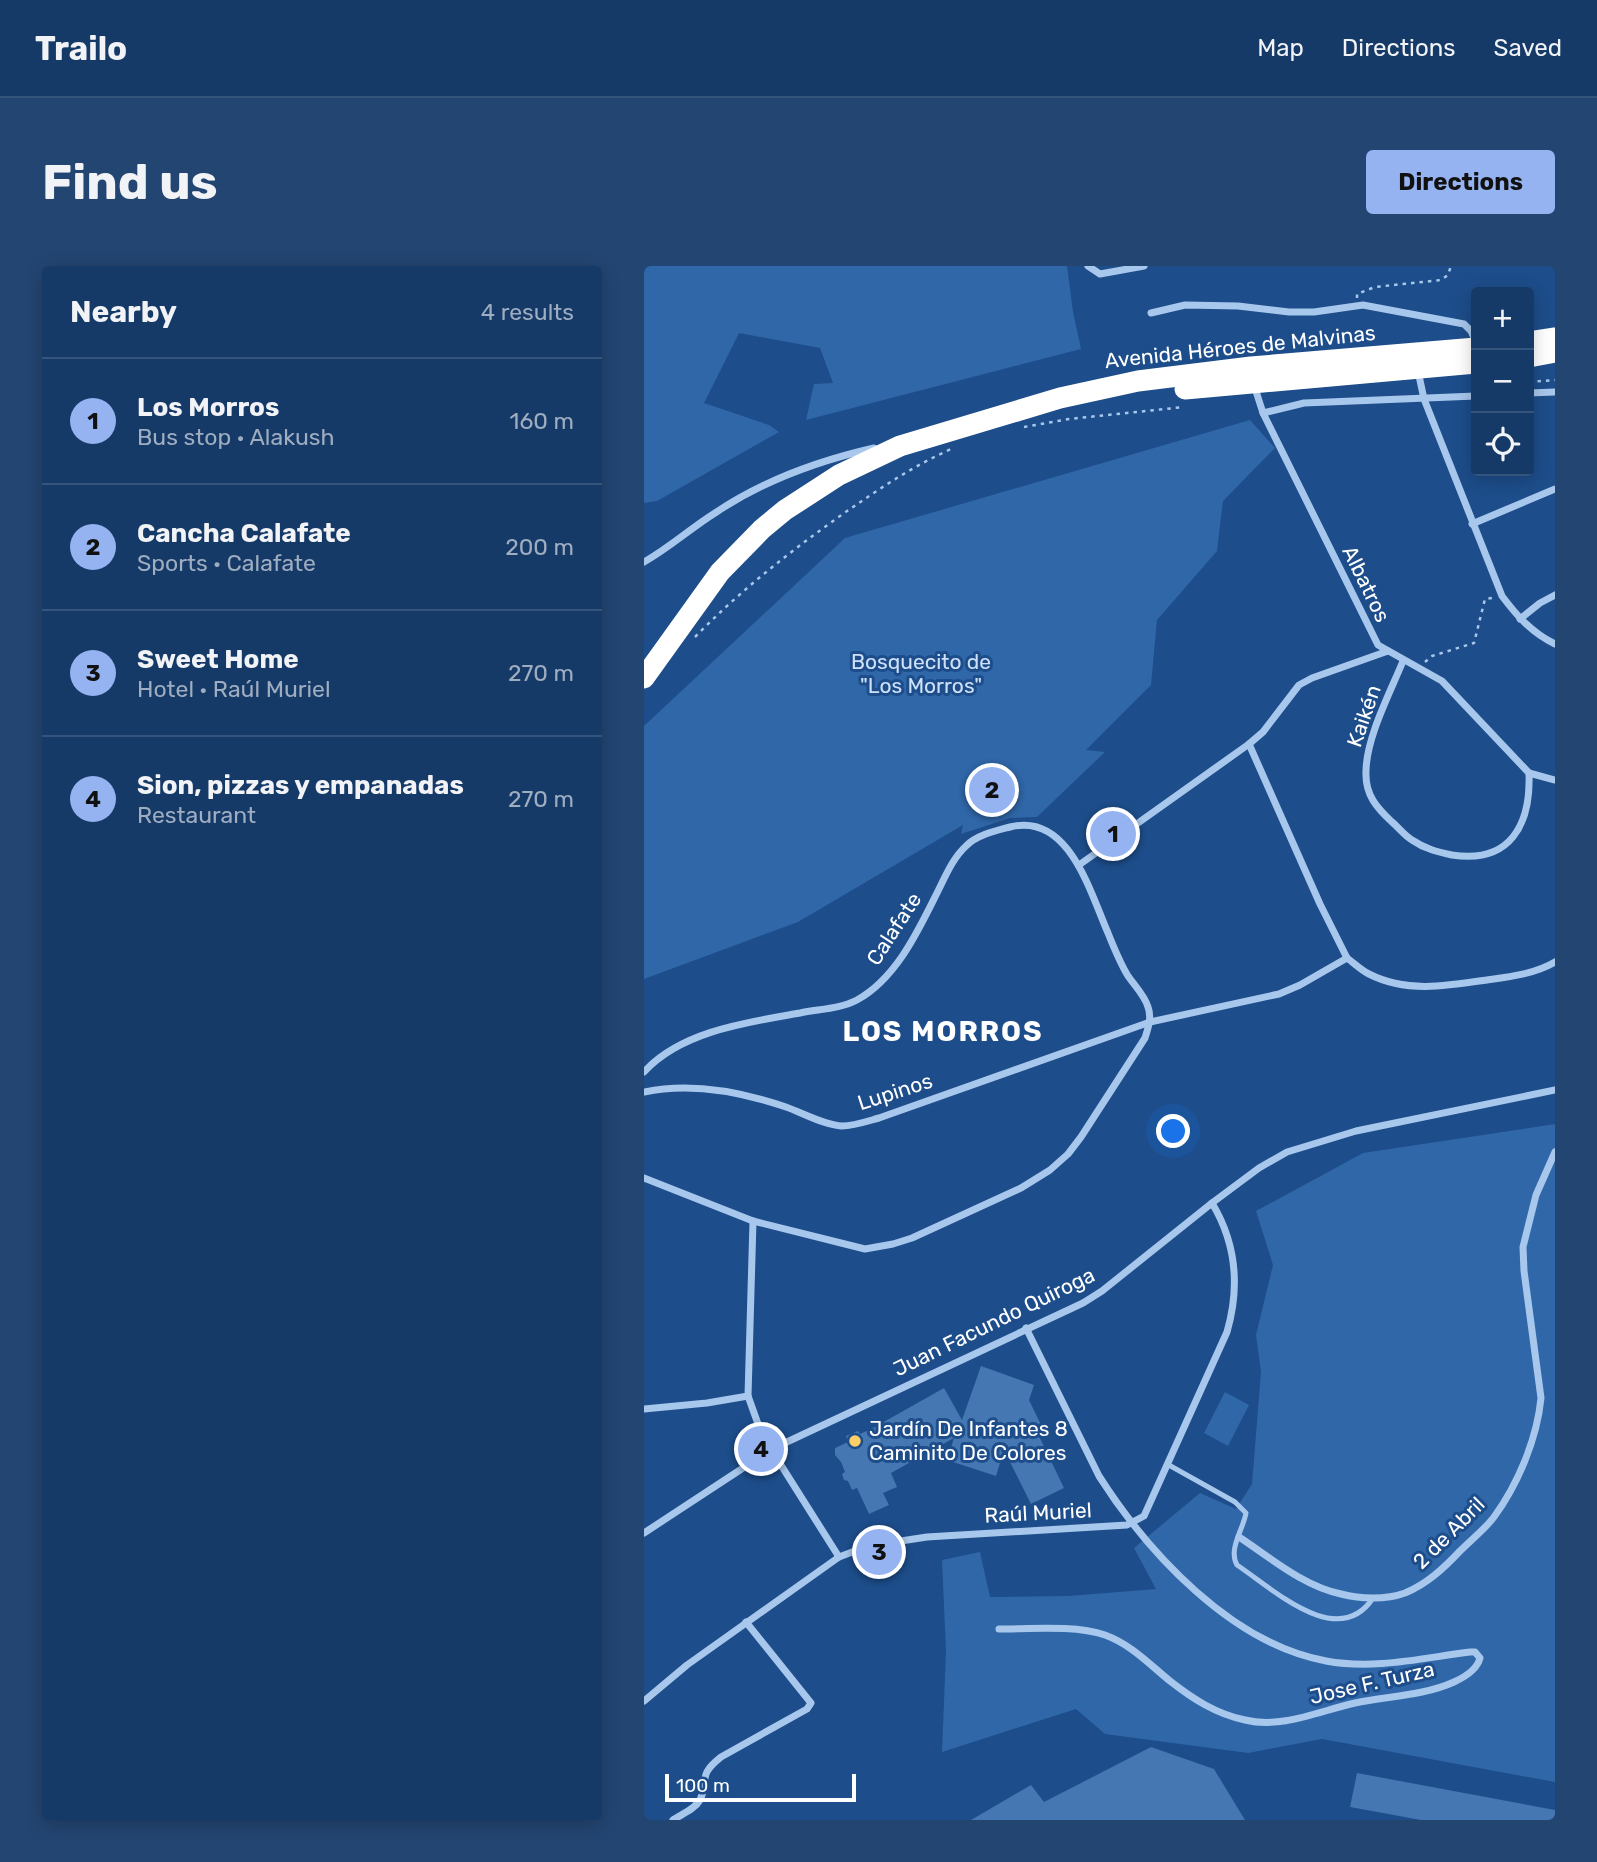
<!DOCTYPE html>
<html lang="en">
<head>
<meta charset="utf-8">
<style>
	:root { --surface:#163a68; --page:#234571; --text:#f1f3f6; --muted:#9eadc0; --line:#35547c; --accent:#95b2f1 }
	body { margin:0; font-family:Rubik,sans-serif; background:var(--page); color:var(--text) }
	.controls { position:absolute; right:21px; top:21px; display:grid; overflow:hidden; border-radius:7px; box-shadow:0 4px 18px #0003 }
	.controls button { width:63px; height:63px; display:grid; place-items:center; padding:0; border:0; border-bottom:2px solid var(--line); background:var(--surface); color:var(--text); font:35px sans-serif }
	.scale { position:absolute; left:21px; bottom:18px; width:191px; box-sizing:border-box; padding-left:7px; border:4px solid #fff; border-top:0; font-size:19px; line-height:24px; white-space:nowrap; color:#fff; -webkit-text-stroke:5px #1d4d8a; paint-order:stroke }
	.you { position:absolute; left:530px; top:866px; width:24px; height:24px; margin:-18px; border:5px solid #fff; border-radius:50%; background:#1a73e8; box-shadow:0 0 0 10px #1a73e833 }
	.badge { display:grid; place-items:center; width:46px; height:46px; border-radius:50%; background:var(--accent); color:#111; font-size:23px; font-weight:700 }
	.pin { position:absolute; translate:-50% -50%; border:4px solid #fff; box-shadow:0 2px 7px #0006 }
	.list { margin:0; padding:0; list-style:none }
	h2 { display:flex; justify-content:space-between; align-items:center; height:91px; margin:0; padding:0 28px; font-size:30px }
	h2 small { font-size:23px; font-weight:400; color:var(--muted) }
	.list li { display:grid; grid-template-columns:46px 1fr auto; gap:21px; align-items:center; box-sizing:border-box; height:126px; padding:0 28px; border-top:2px solid var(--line) }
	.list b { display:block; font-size:26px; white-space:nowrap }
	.list p { margin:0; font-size:23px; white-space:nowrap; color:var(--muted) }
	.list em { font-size:23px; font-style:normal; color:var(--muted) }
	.icon { flex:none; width:38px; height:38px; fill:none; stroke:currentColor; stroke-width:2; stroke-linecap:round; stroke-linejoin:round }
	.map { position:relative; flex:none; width:911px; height:1554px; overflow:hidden; border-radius:7px }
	header { display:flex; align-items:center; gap:42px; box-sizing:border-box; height:98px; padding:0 35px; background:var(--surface); border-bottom:2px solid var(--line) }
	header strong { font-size:33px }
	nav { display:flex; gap:38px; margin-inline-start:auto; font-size:24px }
	.intro { display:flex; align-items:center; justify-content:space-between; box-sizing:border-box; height:168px; padding:0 42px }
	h1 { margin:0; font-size:49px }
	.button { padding:18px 32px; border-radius:7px; background:var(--accent); color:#111; font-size:24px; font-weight:700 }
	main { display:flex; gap:42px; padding:0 42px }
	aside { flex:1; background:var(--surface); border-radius:7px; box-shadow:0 4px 18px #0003 }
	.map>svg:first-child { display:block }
	.green { fill:#3067a8 }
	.building { fill:#4577b2 }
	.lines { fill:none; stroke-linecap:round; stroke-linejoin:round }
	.path { stroke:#a8c7ec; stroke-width:2.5; stroke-dasharray:3.5 5; stroke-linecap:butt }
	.lane { stroke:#a8c7ec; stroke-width:5 }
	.street { stroke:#a8c7ec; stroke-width:7 }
	.highway { stroke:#fff; stroke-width:21 }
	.poi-dot { fill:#fcd067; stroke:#1d4d8a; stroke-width:2.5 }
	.labels { text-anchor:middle; stroke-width:6; stroke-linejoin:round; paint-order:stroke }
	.street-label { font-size:21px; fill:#fff; stroke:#1d4d8a }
	.park-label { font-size:21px; fill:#cee1f9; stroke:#1d4d8a }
	.poi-label { font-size:21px; fill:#fff; stroke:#1d4d8a; text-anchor:start }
	.district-label { font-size:28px; font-weight:bold; letter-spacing:2px; fill:#fff; stroke:#1d4d8a }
</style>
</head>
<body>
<header>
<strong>Trailo</strong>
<nav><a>Map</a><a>Directions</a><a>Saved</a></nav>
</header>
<div class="intro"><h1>Find us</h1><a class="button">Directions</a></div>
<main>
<aside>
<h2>Nearby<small>4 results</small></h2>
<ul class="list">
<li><span class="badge">1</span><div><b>Los Morros</b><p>Bus stop · Alakush</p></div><em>160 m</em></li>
<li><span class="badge">2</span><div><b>Cancha Calafate</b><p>Sports · Calafate</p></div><em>200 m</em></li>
<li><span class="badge">3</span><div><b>Sweet Home</b><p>Hotel · Raúl Muriel</p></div><em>270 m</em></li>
<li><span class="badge">4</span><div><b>Sion, pizzas y empanadas</b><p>Restaurant</p></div><em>270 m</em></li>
</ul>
</aside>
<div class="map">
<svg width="911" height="1554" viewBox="0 0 911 1554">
	<rect width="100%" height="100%" fill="#1d4d8a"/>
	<!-- green -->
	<g class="green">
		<polygon points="0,0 423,0 429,46 437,83 162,154 170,118 189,117 176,82 95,67 60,137 125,159 135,166 13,235 0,237"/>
		<polygon points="606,154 631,182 579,235 573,285 513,354 507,419 442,484 461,486 393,551 366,552 317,568 319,559 154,656 0,713 0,460 201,272"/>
		<polygon points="911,858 911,1516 678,1473 604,1487 461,1468 432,1443 298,1486 302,1385 298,1294 336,1286 346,1331 425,1330 512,1323 490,1282 556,1227 592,1243 608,1218 617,1106 612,1069 629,999 612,945 719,887"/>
		<polygon points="581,1126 605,1139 584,1180 560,1167"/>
	</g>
	<!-- building -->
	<g class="building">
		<polygon points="337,1100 390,1119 385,1134 401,1167 395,1170 420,1222 387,1238 360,1184 352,1210 303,1194 310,1172 247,1207 253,1221 239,1227 245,1239 225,1248 213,1222 208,1224 204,1215 200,1214 198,1208 201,1206 197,1196 191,1189 191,1182 204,1176 202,1170 214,1165 216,1168 229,1162 300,1122 318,1154"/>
		<polygon points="507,1481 570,1503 601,1554 327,1554 387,1519 400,1536"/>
		<polygon points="713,1507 911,1544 911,1554 777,1554 706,1541"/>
	</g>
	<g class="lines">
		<!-- path -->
		<g class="path">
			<polyline points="713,32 713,28 731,21 797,14 804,9 807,0"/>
			<polyline points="885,116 911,114"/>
			<polyline points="380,161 425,153 540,141"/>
			<path d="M51,371C96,325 144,287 196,250C232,225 267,201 307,183"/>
			<polyline points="781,396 788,390 830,377 841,333 848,332"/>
		</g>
		<!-- lane -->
		<path class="lane" d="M523,1198L591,1236L602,1247C599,1264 584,1283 593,1299C629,1323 694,1385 729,1332"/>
		<!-- street -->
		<g class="street">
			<polyline points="444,0 456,8 500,0"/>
			<polyline points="507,47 541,39 594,40 645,46 670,46 719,39 820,58 827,65 832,76"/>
			<path d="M774,105L780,133L858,330C873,350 888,367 911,378"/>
			<polyline points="610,119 619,147 734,379 798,415 885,507 911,514"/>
			<polyline points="885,127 911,126"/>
			<polyline points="619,147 660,137 832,130"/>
			<polyline points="828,258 911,223"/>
			<path d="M0,296C25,282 47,262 71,247C120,214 173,195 230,182"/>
			<polyline points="876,353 896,337 911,329"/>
			<path d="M759,395C746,427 722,472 722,506C721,529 733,542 748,556C755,562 761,570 768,574C781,583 794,586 808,589C866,598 887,559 885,507"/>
			<polyline points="605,478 676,638 703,692"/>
			<polyline points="435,599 605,478 619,466 655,419 668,412 744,385"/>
			<path d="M0,806C37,765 105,756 156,747C175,743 196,743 213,734C253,712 275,663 294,625C302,609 309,592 322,580C333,569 351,565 366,561C425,546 446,626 464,667C470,682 476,697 484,710C491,720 501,730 504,741C508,752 504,762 501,772L437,871L424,888L406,904L377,922L268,972L249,978L221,983L109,955L0,912"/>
			<path d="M0,826C47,816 98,826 142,841C159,847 180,859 198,860C210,860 224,855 235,852L506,756L635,728L656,719L703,692C710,697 717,704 725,708C762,727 803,720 843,714C865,711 891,708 911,696"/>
			<polyline points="109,955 104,1130 118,1169 195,1291"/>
			<polyline points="0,1143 63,1137 104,1130"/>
			<polyline points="0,1267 128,1183 439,1037 458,1025 568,937 615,902 643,886 712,865 911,824"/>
			<path d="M595,1271C627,1292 659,1320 697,1328C716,1333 742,1334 761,1327C783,1318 800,1302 816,1285C827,1274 841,1263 850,1251C874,1218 893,1173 897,1132L880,1005L879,981L892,929L911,886"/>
			<path d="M355,1363C386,1363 432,1359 461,1369C488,1379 505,1398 526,1415C549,1433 572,1448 601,1454C638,1463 675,1445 711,1437C743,1430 779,1430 810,1416C821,1411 833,1404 836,1392L831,1386H826C778,1392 730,1404 682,1395C588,1378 504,1287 455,1210L382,1062"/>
			<path d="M0,1435L43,1399L195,1291L224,1280L283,1271L483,1259L500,1250L583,1066C596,1021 592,977 568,937"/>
			<path d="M29,1554C38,1548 51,1543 56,1534C66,1513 52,1511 77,1491L163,1443L167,1437L102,1356"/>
		</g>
		<!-- highway -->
		<g class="highway">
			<polyline points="885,76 911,72"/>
			<polyline points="885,91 911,86"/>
			<polyline points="541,123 832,97"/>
			<polyline points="0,412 76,306 118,263 141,244 195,209 256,180 416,132 494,115 607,101 832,82"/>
		</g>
	</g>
	<!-- markers -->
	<circle class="poi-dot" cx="211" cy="1175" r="7"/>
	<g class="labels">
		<!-- street labels -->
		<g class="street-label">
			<text transform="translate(596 81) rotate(-6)" y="7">Avenida Héroes de Malvinas</text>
			<text transform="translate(722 318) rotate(64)" y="7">Albatros</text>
			<text transform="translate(720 450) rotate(-71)" y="7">Kaikén</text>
			<text transform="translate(250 663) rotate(-57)" y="7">Calafate</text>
			<text transform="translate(251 826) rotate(-18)" y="7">Lupinos</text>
			<text transform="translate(350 1056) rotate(-26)" y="7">Juan Facundo Quiroga</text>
			<text transform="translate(394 1247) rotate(-3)" y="7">Raúl Muriel</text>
			<text transform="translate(805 1267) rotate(-45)" y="7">2 de Abril</text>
			<text transform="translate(728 1417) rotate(-13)" y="7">Jose F. Turza</text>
		</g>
		<!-- park labels -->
		<g class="park-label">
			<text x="277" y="403">Bosquecito de<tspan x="277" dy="24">"Los Morros"</tspan></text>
		</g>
		<!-- poi labels -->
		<g class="poi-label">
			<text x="225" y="1170">Jardín De Infantes 8<tspan x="225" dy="24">Caminito De Colores</tspan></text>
		</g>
		<!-- district labels -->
		<g class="district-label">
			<text x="299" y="775">LOS MORROS</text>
		</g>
	</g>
</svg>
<div class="controls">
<button>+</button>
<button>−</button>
<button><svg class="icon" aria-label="locate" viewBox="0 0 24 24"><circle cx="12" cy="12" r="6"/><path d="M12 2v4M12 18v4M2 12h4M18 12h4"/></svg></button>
</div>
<div class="scale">100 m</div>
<div class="you"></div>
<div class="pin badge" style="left:469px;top:568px">1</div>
<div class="pin badge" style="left:348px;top:524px">2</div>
<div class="pin badge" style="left:235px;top:1286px">3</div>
<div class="pin badge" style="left:117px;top:1183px">4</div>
</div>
</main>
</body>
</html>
